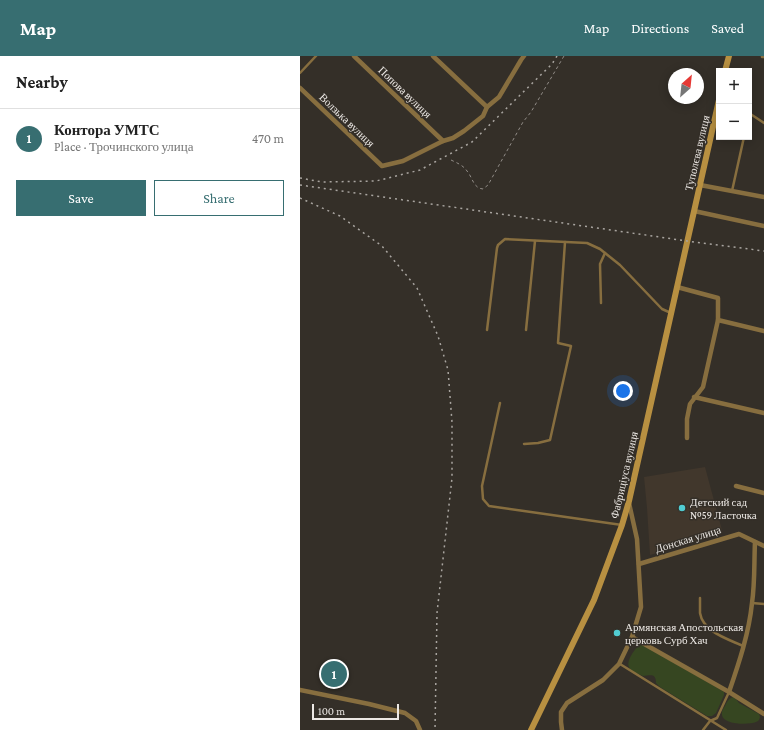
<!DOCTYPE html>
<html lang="en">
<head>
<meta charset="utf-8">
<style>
	:root { --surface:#fff; --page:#f2f2f2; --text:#222; --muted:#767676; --line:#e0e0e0; --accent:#376e71 }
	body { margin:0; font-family:"Crimson Pro",serif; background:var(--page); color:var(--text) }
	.controls { position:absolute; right:12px; top:12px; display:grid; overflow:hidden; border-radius:0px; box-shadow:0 2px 10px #0003 }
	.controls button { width:36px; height:36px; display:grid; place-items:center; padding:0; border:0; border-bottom:1px solid var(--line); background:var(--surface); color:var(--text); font:20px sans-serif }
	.compass { position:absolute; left:368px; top:12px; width:36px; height:36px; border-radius:50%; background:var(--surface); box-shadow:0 2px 10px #0003; rotate:27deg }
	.scale { position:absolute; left:12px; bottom:10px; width:87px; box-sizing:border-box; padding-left:4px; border:2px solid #ece8e4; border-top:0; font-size:11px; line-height:14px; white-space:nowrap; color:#ece8e4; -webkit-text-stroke:3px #342f28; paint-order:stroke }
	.you { position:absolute; left:323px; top:335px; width:14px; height:14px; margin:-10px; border:3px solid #fff; border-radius:50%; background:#1a73e8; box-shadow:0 0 0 6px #1a73e833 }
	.badge { display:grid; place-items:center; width:26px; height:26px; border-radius:50%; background:var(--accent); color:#fff; font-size:13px; font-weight:700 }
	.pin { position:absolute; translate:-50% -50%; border:2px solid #fff; box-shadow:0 1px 4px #0006 }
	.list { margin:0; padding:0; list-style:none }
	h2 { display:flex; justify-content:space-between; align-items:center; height:52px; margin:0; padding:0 16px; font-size:17px }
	h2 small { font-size:13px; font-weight:400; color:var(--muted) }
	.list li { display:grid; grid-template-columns:26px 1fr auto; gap:12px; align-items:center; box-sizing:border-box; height:60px; padding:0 16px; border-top:1px solid var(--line) }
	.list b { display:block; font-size:15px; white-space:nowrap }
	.list p { margin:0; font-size:13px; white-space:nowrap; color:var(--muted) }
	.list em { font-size:13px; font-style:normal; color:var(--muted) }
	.actions { display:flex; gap:8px; padding:12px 16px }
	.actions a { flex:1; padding:9px 0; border:1px solid var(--accent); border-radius:0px; text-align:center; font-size:14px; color:var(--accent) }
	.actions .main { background:var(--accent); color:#fff }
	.map { position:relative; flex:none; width:464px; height:674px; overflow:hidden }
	header { display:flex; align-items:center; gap:24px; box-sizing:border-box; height:56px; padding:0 20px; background:var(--accent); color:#fff }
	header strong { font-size:19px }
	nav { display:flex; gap:22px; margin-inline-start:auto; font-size:14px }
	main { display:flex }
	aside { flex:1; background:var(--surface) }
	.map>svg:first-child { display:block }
	.built { fill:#41372c }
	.green { fill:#364621 }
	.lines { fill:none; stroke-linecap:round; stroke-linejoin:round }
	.path { stroke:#928d88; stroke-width:1; stroke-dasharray:3 3; stroke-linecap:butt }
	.service { stroke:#876e3f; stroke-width:2.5 }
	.minor { stroke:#876e3f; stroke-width:4.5 }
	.secondary { stroke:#b89041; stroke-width:6 }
	.rail { stroke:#a9a5a0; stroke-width:1.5; stroke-dasharray:2 4; stroke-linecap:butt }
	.poi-dot { fill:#51ccd1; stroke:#342f28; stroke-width:1.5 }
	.labels { text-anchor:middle; stroke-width:3; stroke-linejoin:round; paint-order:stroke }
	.street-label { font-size:11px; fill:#ece8e4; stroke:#342f28 }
	.poi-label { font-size:11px; fill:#ece8e4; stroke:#342f28; text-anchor:start }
</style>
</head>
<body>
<header>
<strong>Map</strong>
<nav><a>Map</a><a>Directions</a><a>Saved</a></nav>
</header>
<main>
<aside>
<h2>Nearby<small></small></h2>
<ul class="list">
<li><span class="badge">1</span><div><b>Контора УМТС</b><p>Place · Трочинского улица</p></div><em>470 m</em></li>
</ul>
<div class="actions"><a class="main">Save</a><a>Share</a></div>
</aside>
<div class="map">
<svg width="464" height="674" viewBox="0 0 464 674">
	<rect width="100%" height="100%" fill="#342f28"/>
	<!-- built -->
	<polygon class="built" points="405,411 423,478 350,499 347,452 344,421"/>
	<!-- green -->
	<g class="green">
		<path d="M340,589H343L421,634L424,636V639L416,657L412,660H407L360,631L356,627C356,616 349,620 343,620C339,618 331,616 329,611C326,605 335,592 340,589Z"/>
		<path d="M433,641L436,643L439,647L459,658L460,661C459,664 459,665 456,666C449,669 423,669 422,659C421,656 423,653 425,650C427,646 428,643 433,641Z"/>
	</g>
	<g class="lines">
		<!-- path -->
		<path class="path" d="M151,104C157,107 163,109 167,115C173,122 173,132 183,133L188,129L223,66L231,56L264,0"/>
		<!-- service -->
		<g class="service">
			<polyline points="462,0 462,1 464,1"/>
			<polyline points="0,17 16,0"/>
			<polyline points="449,57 464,67"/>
			<polyline points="432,135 444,81"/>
			<polyline points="301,247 300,208 305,197"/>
			<polyline points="187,274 197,192 198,189 205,183 287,187 300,193 320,209 362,253 371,257"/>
			<polyline points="226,274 235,185"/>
			<polyline points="200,347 182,430 183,443 189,450 322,469"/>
			<polyline points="224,388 238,387 250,384 271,290 258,287 265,186"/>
			<path d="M400,542C400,547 400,552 400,557C403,576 428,583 443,590"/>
			<polyline points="452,547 464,548"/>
			<polyline points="320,608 426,674"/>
			<polyline points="403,674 410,665 417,662 429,636"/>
		</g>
		<!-- minor -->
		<g class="minor">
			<polyline points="54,0 143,85"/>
			<polyline points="133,0 187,51"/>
			<polyline points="0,32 82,110 103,105 143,85 153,82 164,75 183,60 187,51 199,41 221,4 224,0"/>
			<polyline points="400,129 464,141"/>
			<polyline points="394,155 464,170"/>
			<polyline points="377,231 418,242 418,264 464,275"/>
			<polyline points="394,341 464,357"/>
			<polyline points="387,382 387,363 390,348 403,331 418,264"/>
			<polyline points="436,430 464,437"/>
			<polyline points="339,508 439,478 464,490"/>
			<polyline points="332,581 429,636 464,658"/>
			<polyline points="0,634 69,648 105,657 116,665 120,674"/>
			<path d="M429,636C439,607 449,577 452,547C455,527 454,506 455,486"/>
			<polyline points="262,674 261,666 261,656 267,647 303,624 319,608 332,581 341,551 337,483 329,447"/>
		</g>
		<!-- secondary -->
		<g class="secondary">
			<polyline points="425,15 429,0"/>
			<polyline points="231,674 294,544 322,469 329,445 419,44"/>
		</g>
		<!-- rail -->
		<g class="rail">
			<polyline points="0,122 22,126 76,125 120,114 172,86 252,8 257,0"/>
			<polyline points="0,129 387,185 464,195"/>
			<polyline points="0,142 40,160 82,190 117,232 138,280 148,314 152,366 152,422 137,557 135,674"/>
		</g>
	</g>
	<!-- markers -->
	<g class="poi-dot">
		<circle cx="382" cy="452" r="4"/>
		<circle cx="317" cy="577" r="4"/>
	</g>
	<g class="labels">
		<!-- street labels -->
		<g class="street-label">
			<text transform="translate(105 36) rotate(44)" y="4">Попова вулиця</text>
			<text transform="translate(47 64) rotate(44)" y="4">Волзька вулиця</text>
			<text transform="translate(397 97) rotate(-77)" y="4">Туполєва вулиця</text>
			<text transform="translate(324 419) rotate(-77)" y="4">Фабриціуса вулиця</text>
			<text transform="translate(388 483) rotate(-17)" y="4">Донская улица</text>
		</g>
		<!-- poi labels -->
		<g class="poi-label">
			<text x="390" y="450">Детский сад<tspan x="390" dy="13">№59 Ласточка</tspan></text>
			<text x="325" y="575">Армянская Апостольская<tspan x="325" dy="13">церковь Сурб Хач</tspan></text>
		</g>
	</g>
</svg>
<div class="controls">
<button>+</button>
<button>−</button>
</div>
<svg class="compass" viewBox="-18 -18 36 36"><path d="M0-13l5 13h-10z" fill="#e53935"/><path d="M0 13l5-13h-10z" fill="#767676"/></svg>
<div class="scale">100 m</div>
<div class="you"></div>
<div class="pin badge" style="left:34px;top:618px">1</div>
</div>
</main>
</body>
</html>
